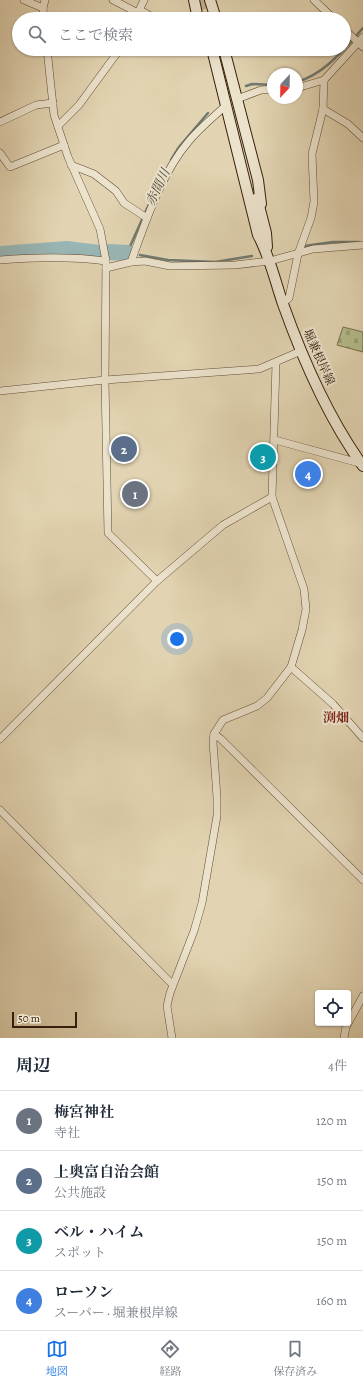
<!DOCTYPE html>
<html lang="ja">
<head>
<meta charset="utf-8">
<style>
	:root { --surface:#fff; --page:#f6f6f7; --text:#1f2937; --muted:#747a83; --line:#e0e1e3; --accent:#1a73e8 }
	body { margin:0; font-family:Alegreya,"Noto Serif JP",serif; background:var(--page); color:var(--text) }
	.controls { position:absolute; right:12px; bottom:12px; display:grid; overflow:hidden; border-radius:4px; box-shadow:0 1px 3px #0004 }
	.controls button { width:36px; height:36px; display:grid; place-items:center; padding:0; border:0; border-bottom:1px solid var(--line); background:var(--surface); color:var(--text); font:20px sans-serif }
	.compass { position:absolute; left:267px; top:68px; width:36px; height:36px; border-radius:50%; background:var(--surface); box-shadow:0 1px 3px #0004; rotate:202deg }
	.scale { position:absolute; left:12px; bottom:10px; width:65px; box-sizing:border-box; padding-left:4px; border:2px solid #37200b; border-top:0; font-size:11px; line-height:14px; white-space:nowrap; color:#37200b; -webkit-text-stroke:3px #ece3cd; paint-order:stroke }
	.you { position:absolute; left:177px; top:639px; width:14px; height:14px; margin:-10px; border:3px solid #fff; border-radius:50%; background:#1a73e8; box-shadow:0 0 0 6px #1a73e833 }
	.badge { display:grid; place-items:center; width:26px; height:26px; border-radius:50%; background:var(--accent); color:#fff; font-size:13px; font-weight:700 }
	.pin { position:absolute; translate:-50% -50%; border:2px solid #fff; box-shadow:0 1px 4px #0006 }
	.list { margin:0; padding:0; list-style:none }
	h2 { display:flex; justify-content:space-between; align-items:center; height:52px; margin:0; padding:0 16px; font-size:17px }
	h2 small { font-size:13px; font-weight:400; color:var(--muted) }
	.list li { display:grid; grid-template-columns:26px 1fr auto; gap:12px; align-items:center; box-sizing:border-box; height:60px; padding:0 16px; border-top:1px solid var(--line) }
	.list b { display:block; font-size:15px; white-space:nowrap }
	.list p { margin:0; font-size:13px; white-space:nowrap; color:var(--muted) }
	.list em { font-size:13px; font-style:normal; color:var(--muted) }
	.icon { flex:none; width:22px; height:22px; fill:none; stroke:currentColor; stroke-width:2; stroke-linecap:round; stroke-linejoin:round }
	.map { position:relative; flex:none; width:363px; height:1038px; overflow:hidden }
	.search { position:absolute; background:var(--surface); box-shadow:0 1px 3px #0004; left:12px; right:12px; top:12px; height:44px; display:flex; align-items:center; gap:10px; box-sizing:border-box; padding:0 14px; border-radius:22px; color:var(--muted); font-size:15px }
	.sheet { height:292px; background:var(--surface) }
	nav { display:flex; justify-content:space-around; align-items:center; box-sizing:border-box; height:56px; border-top:1px solid var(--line); background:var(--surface); font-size:11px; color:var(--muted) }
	nav a { display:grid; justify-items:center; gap:2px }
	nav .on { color:var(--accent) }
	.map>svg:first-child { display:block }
	.cemetery { fill:url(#cemetery-stones); stroke:#766e4c }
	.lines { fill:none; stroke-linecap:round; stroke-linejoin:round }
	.stream { stroke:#717a72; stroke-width:2.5 }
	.river { stroke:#98b6b6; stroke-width:16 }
	.secondary-tunnel { stroke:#c0b091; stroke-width:10; stroke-dasharray:10 5; stroke-linecap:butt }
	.minor-casing { stroke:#624d35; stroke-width:8 }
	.secondary-casing { stroke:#37200b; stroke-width:12 }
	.minor { stroke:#ece3cd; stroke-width:7 }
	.secondary { stroke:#ece3cd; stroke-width:10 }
	.labels { text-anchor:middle; stroke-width:4; stroke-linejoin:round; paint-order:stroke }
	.street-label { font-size:12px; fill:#37200b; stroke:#ece3cd }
	.water-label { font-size:13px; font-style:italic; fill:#544d3e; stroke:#ece3cd }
	.neighbourhood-label { font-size:13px; font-weight:bold; fill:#7a1f14; stroke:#ece3cd }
</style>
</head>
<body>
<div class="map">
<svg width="363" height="1038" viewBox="0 0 363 1038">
	<defs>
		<pattern id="cemetery-stones" width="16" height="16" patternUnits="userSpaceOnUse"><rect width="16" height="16" fill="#b4bc8c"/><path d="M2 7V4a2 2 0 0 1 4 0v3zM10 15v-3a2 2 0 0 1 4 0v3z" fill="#9ba177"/></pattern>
	</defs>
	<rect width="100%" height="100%" fill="#e2d4b2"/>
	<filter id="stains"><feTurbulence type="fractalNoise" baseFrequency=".005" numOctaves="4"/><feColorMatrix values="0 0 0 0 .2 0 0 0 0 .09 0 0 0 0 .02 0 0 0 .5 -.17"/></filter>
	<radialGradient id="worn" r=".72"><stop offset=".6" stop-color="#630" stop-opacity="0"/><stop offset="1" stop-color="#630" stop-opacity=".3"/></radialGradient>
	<!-- cemetery -->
	<polygon class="cemetery" points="343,327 363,332 363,352 337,345"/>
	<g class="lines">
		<!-- stream -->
		<g class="stream">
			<path d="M297,82C326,73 343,50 363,28"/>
			<polyline points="246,86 252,84 273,85"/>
			<polyline points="171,160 179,147 208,113"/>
			<polyline points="160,181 166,169"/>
			<polyline points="304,246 333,242 359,242"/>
			<polyline points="127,253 150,202"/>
			<polyline points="140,255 168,260 215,262 252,256"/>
		</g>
		<!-- river -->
		<g class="river">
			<polyline points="109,252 127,253"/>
			<polyline points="0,254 67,249 99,253"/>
		</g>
		<!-- secondary-tunnel -->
		<polyline class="secondary-tunnel" points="200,0 205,19"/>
		<defs>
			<g id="minor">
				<polyline points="24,0 43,8"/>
				<polyline points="113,0 138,13"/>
				<polyline points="314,0 334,19"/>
				<polyline points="140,10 156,19"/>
				<polyline points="44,19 43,8 45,0"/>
				<polyline points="135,19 144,0"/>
				<polyline points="344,29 363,47"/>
				<polyline points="47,49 54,115 68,157 100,229 106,261 105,380 108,533 157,581"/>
				<polyline points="297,88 324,80"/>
				<polyline points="237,99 261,90 273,89"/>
				<polyline points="323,109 348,124 363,138"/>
				<polyline points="0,122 36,105 53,103"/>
				<polyline points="58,126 79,105 120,49"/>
				<polyline points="0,153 10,167 64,145"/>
				<polyline points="71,165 94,174 116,191 124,203 147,218"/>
				<path d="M0,260C36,257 70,256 106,261"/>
				<path d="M131,262C145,223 162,172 189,141C199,129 211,119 222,109"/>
				<polyline points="106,268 131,262 145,261 170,266 235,265 270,261 313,249 363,245"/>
				<polyline points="283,303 289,298 298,254 311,218 314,202 312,154 323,109 324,80 363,37"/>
				<polyline points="0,391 105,380 259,369 301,351"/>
				<polyline points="275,440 363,464"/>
				<polyline points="291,667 333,704 363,738"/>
				<polyline points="214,734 221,739 363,880"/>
				<polyline points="0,739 157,581 223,525 272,497"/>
				<polyline points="0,810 172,984"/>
				<polyline points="172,1038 167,1006 170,993 194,931 202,903 217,816 217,797 213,742 214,734 223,720 257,706 267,698 291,667 302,630 306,609 304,589 272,497 276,363"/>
				<polyline points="344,1038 346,1027 363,996"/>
			</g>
			<g id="secondary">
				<polyline points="194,0 198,19"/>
				<polyline points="210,0 216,19"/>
				<path d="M212,49L258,235C270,257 275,281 283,304C303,360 328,418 363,466"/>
				<polyline points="224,49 258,180 261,204"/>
				<polyline points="257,198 266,233 267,247"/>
			</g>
		</defs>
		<!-- minor casing -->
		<use href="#minor" class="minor-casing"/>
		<!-- secondary casing -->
		<use href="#secondary" class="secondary-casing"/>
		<!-- minor -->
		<use href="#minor" class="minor"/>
		<!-- secondary -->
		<use href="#secondary" class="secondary"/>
	</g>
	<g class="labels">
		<!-- street labels -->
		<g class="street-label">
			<text transform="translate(319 357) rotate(66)" y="4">堀兼根岸線</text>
		</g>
		<!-- water labels -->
		<g class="water-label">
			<text transform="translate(157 187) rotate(-64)" y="5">赤間川</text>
		</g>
		<!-- neighbourhood labels -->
		<g class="neighbourhood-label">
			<text x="336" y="722">渕畑</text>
		</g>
	</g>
	<rect width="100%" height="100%" filter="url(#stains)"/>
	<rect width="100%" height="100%" fill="url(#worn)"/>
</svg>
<div class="controls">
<button><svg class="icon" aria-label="locate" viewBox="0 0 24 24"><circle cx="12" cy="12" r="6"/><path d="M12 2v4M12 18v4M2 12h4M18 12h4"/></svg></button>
</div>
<svg class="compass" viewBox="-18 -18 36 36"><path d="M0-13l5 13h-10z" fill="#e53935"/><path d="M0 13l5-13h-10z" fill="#747a83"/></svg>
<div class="scale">50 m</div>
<div class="you"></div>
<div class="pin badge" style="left:135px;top:494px;background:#6b7280">1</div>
<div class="pin badge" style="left:124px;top:449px;background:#5c6f8a">2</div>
<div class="pin badge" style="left:263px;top:457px;background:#0f9aa8">3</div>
<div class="pin badge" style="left:308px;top:474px;background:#3f7fe0">4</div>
<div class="search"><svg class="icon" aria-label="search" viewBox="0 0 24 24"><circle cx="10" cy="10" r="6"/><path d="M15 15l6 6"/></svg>ここで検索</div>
</div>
<section class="sheet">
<h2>周辺<small>4件</small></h2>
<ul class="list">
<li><span class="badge" style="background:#6b7280">1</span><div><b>梅宮神社</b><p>寺社</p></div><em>120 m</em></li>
<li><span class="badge" style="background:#5c6f8a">2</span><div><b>上奥富自治会館</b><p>公共施設</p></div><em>150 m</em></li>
<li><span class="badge" style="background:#0f9aa8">3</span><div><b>ベル・ハイム</b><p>スポット</p></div><em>150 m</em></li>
<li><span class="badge" style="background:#3f7fe0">4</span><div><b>ローソン</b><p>スーパー · 堀兼根岸線</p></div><em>160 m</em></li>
</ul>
</section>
<nav>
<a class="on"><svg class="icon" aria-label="map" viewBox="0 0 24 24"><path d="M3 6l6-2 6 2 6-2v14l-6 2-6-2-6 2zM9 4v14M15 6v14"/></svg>地図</a>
<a><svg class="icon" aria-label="directions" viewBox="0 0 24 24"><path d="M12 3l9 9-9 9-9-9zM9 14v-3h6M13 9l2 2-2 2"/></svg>経路</a>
<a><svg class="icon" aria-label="saved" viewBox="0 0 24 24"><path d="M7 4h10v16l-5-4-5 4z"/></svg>保存済み</a>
</nav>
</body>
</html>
